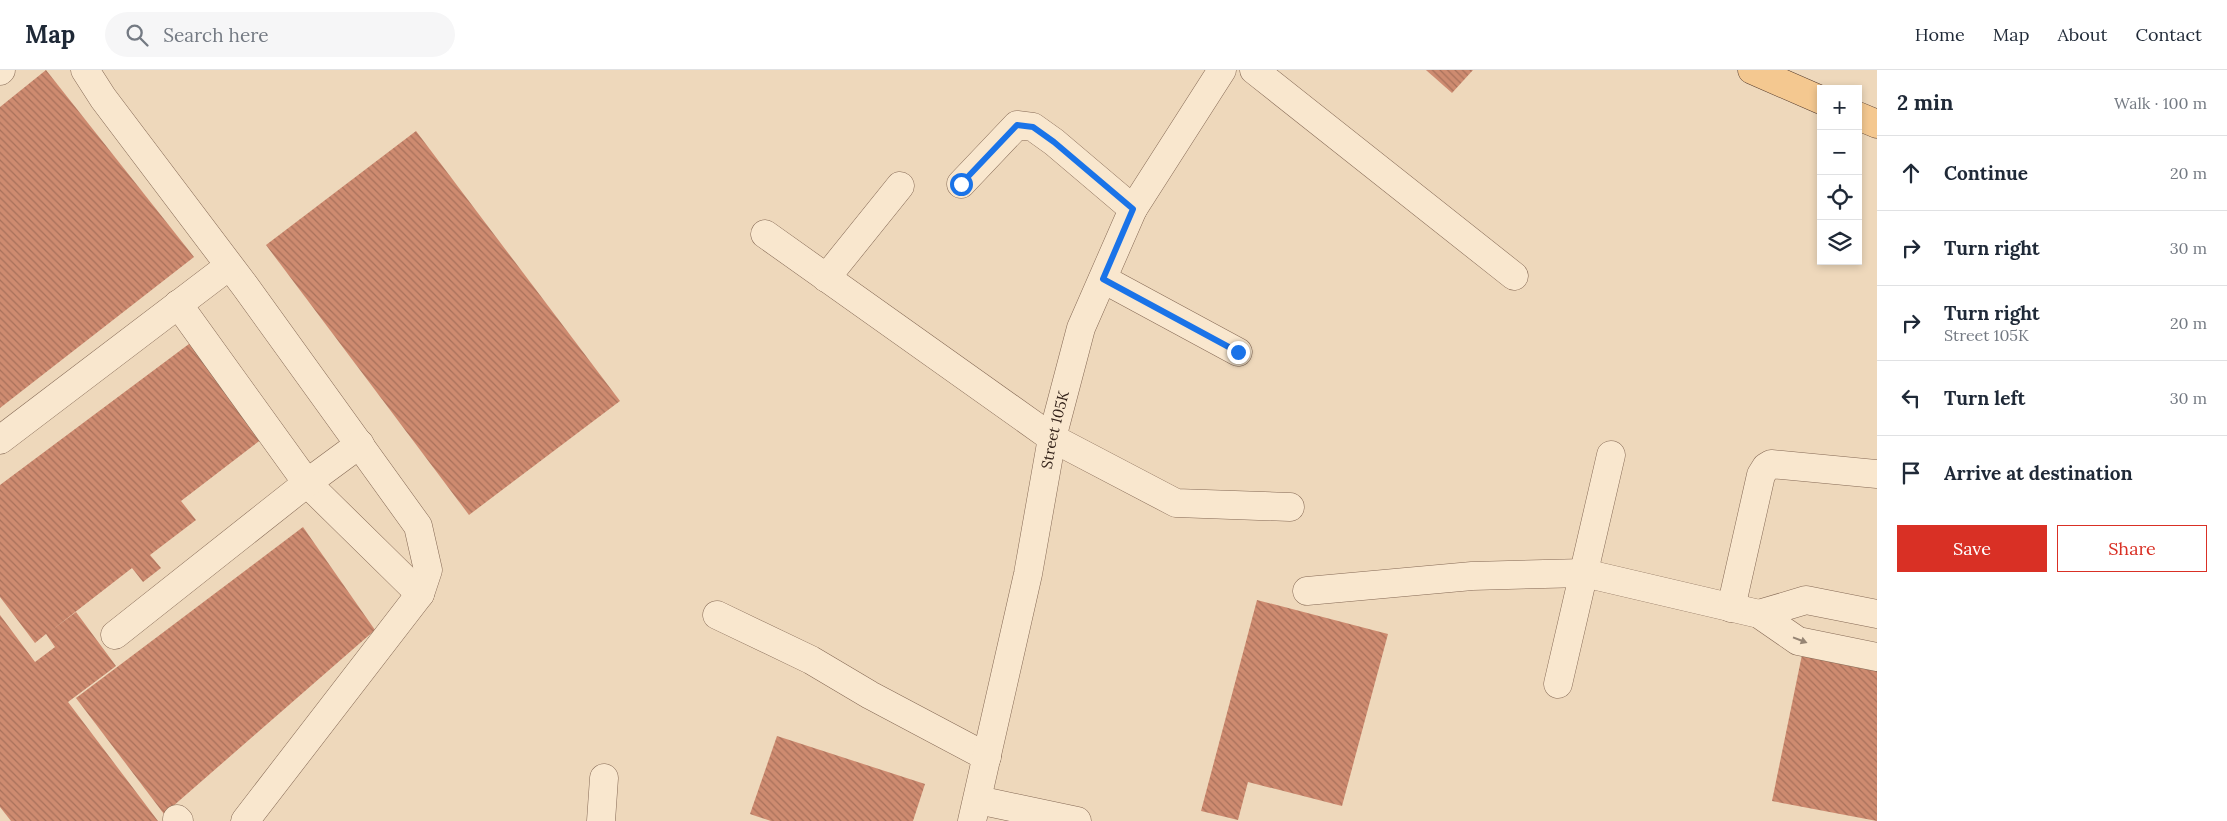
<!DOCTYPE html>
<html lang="en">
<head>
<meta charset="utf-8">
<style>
	:root { --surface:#fff; --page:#f6f6f7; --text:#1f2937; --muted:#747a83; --line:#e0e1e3; --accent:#d93025 }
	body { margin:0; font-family:Lora,serif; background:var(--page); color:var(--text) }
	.controls { position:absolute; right:15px; top:15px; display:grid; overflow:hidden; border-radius:0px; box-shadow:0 2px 8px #0003 }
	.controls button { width:45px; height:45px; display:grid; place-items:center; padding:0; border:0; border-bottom:1px solid var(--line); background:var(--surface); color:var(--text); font:25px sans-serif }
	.stop { position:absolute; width:15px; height:15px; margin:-11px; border:4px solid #1a73e8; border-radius:50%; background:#fff }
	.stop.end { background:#1a73e8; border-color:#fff; box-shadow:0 1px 5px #0008 }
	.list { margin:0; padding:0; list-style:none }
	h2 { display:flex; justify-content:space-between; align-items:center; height:65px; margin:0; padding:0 20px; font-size:21px }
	h2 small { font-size:16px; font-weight:400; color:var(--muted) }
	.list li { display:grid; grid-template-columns:32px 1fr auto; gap:15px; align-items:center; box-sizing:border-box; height:75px; padding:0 20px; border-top:1px solid var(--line) }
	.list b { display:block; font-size:19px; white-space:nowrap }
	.list p { margin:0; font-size:16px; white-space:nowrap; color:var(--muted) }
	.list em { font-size:16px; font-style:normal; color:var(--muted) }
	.actions { display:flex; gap:10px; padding:15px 20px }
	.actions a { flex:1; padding:11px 0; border:1px solid var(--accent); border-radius:0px; text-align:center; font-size:18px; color:var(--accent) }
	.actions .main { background:var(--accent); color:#fff }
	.icon { flex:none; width:28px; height:28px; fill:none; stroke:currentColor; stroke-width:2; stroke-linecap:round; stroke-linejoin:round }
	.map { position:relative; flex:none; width:1877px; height:751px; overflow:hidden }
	header { display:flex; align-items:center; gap:30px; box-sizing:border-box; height:70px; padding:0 25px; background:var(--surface); border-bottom:1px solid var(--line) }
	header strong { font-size:24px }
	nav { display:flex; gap:28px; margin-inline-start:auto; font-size:18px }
	.search { width:350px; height:45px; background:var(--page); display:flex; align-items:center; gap:12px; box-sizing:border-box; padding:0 18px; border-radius:28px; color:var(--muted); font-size:19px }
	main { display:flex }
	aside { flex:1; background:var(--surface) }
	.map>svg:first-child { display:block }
	.building { fill:url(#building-back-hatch) }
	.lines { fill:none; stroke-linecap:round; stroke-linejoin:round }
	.minor-casing { stroke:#856955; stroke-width:29 }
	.major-casing { stroke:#52382a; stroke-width:29 }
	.minor { stroke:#f9e7ce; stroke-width:28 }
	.major { stroke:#f4c890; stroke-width:28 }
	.oneway { fill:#968574 }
	.route { stroke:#1a73e8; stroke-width:6 }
	.labels { text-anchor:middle; stroke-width:5; stroke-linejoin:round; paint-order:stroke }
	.street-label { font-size:15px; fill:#34231a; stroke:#f6e4cb }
</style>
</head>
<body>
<header>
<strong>Map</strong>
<div class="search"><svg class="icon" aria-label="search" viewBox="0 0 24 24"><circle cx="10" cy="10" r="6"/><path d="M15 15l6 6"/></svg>Search here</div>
<nav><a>Home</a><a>Map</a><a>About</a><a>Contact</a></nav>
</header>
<main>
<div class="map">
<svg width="1877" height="751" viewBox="0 0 1877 751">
	<defs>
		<pattern id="building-back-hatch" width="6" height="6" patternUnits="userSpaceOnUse" patternTransform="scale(1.25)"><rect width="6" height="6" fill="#ce8b70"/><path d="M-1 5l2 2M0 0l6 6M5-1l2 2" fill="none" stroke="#a8715b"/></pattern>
	</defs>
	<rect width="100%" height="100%" fill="#eed8bb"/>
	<!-- building -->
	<g class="building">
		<polygon points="46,0 194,187 0,338 0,37"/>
		<polygon points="1426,0 1473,0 1452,23"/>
		<polygon points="416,61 620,331 469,445 266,175"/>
		<polygon points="201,265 271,362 181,431 196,450 150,485 161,498 143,512 132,498 52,560 76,542 116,596 68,632 158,751 11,751 0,737 0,545 35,592 55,577 46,564 35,573 0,527 0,415"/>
		<polygon points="303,457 375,560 164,744 76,628"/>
		<polygon points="1257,530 1388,564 1342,736 1248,712 1238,750 1201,741"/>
		<polygon points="1804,575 1877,589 1877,751 1772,731"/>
		<polygon points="777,666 925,714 913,751 771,751 750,744"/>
	</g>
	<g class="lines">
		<defs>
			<g id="minor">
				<polyline points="85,0 103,28 245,216 418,456 428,500 420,524 245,751"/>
				<polyline points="1254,0 1514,206"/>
				<polyline points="0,1 1,0"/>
				<polyline points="961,114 1017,55 1033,57 1054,72 1133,139"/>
				<polyline points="765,164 1052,368 1176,433 1290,437"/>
				<polyline points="826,208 900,116"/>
				<polyline points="1103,209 1238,282"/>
				<polyline points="178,234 307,413 420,524"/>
				<polyline points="0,370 229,196"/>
				<polyline points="1307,521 1472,506 1584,503 1759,544 1798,571 1877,587"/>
				<polyline points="1731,538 1761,405 1766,397 1771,394 1877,404"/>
				<polyline points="1759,544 1806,530 1877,544"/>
				<polyline points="717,545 811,590 870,625 987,687"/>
				<polyline points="115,565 307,413 360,374"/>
				<polyline points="1558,614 1611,385"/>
				<polyline points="978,730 1077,751"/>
				<polyline points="177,749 179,751"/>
				<polyline points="601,751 604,708"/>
				<path id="s1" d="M972,751L1028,504L1052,368L1081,258L1133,139L1222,0"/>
			</g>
			<g id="major">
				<polyline points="1752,0 1821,30"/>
				<polyline points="1858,46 1877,54"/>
			</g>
		</defs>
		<!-- minor casing -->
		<use href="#minor" class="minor-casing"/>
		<!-- major casing -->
		<use href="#major" class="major-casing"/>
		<!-- minor -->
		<use href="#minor" class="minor"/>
		<!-- major -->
		<use href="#major" class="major"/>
	</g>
	<!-- one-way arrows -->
	<defs><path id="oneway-solid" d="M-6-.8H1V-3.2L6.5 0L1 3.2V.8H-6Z" transform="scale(1.25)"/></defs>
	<use class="oneway" href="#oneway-solid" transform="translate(1800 570) rotate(21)"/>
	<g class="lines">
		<!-- route -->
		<polyline class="route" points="961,114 1017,55 1033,57 1054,72 1133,139 1103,209 1238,282"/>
	</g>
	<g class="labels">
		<!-- street labels -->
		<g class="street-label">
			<text dy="5" stroke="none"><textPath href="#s1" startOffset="400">Street 105K</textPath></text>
		</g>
	</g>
</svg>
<div class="controls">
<button>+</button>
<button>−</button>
<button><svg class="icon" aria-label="locate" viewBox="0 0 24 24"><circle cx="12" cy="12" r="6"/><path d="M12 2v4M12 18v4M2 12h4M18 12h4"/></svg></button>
<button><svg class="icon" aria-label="layers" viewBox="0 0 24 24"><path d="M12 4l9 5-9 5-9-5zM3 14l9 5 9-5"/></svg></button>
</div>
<div class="stop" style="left:961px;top:114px"></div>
<div class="stop end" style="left:1238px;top:282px"></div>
</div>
<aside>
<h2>2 min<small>Walk · 100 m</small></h2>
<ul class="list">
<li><svg class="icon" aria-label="ahead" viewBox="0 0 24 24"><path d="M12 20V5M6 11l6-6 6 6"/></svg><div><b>Continue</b></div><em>20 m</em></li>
<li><svg class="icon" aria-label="right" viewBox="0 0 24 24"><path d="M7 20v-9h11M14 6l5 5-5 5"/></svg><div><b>Turn right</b></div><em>30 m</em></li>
<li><svg class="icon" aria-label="right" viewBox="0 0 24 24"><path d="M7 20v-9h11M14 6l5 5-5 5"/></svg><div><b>Turn right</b><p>Street 105K</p></div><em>20 m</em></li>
<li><svg class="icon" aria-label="left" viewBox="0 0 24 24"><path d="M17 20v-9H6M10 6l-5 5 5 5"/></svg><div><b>Turn left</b></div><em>30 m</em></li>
<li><svg class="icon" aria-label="arrive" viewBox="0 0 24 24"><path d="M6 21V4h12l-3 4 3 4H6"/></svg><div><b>Arrive at destination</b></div></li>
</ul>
<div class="actions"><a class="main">Save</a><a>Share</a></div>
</aside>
</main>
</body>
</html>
